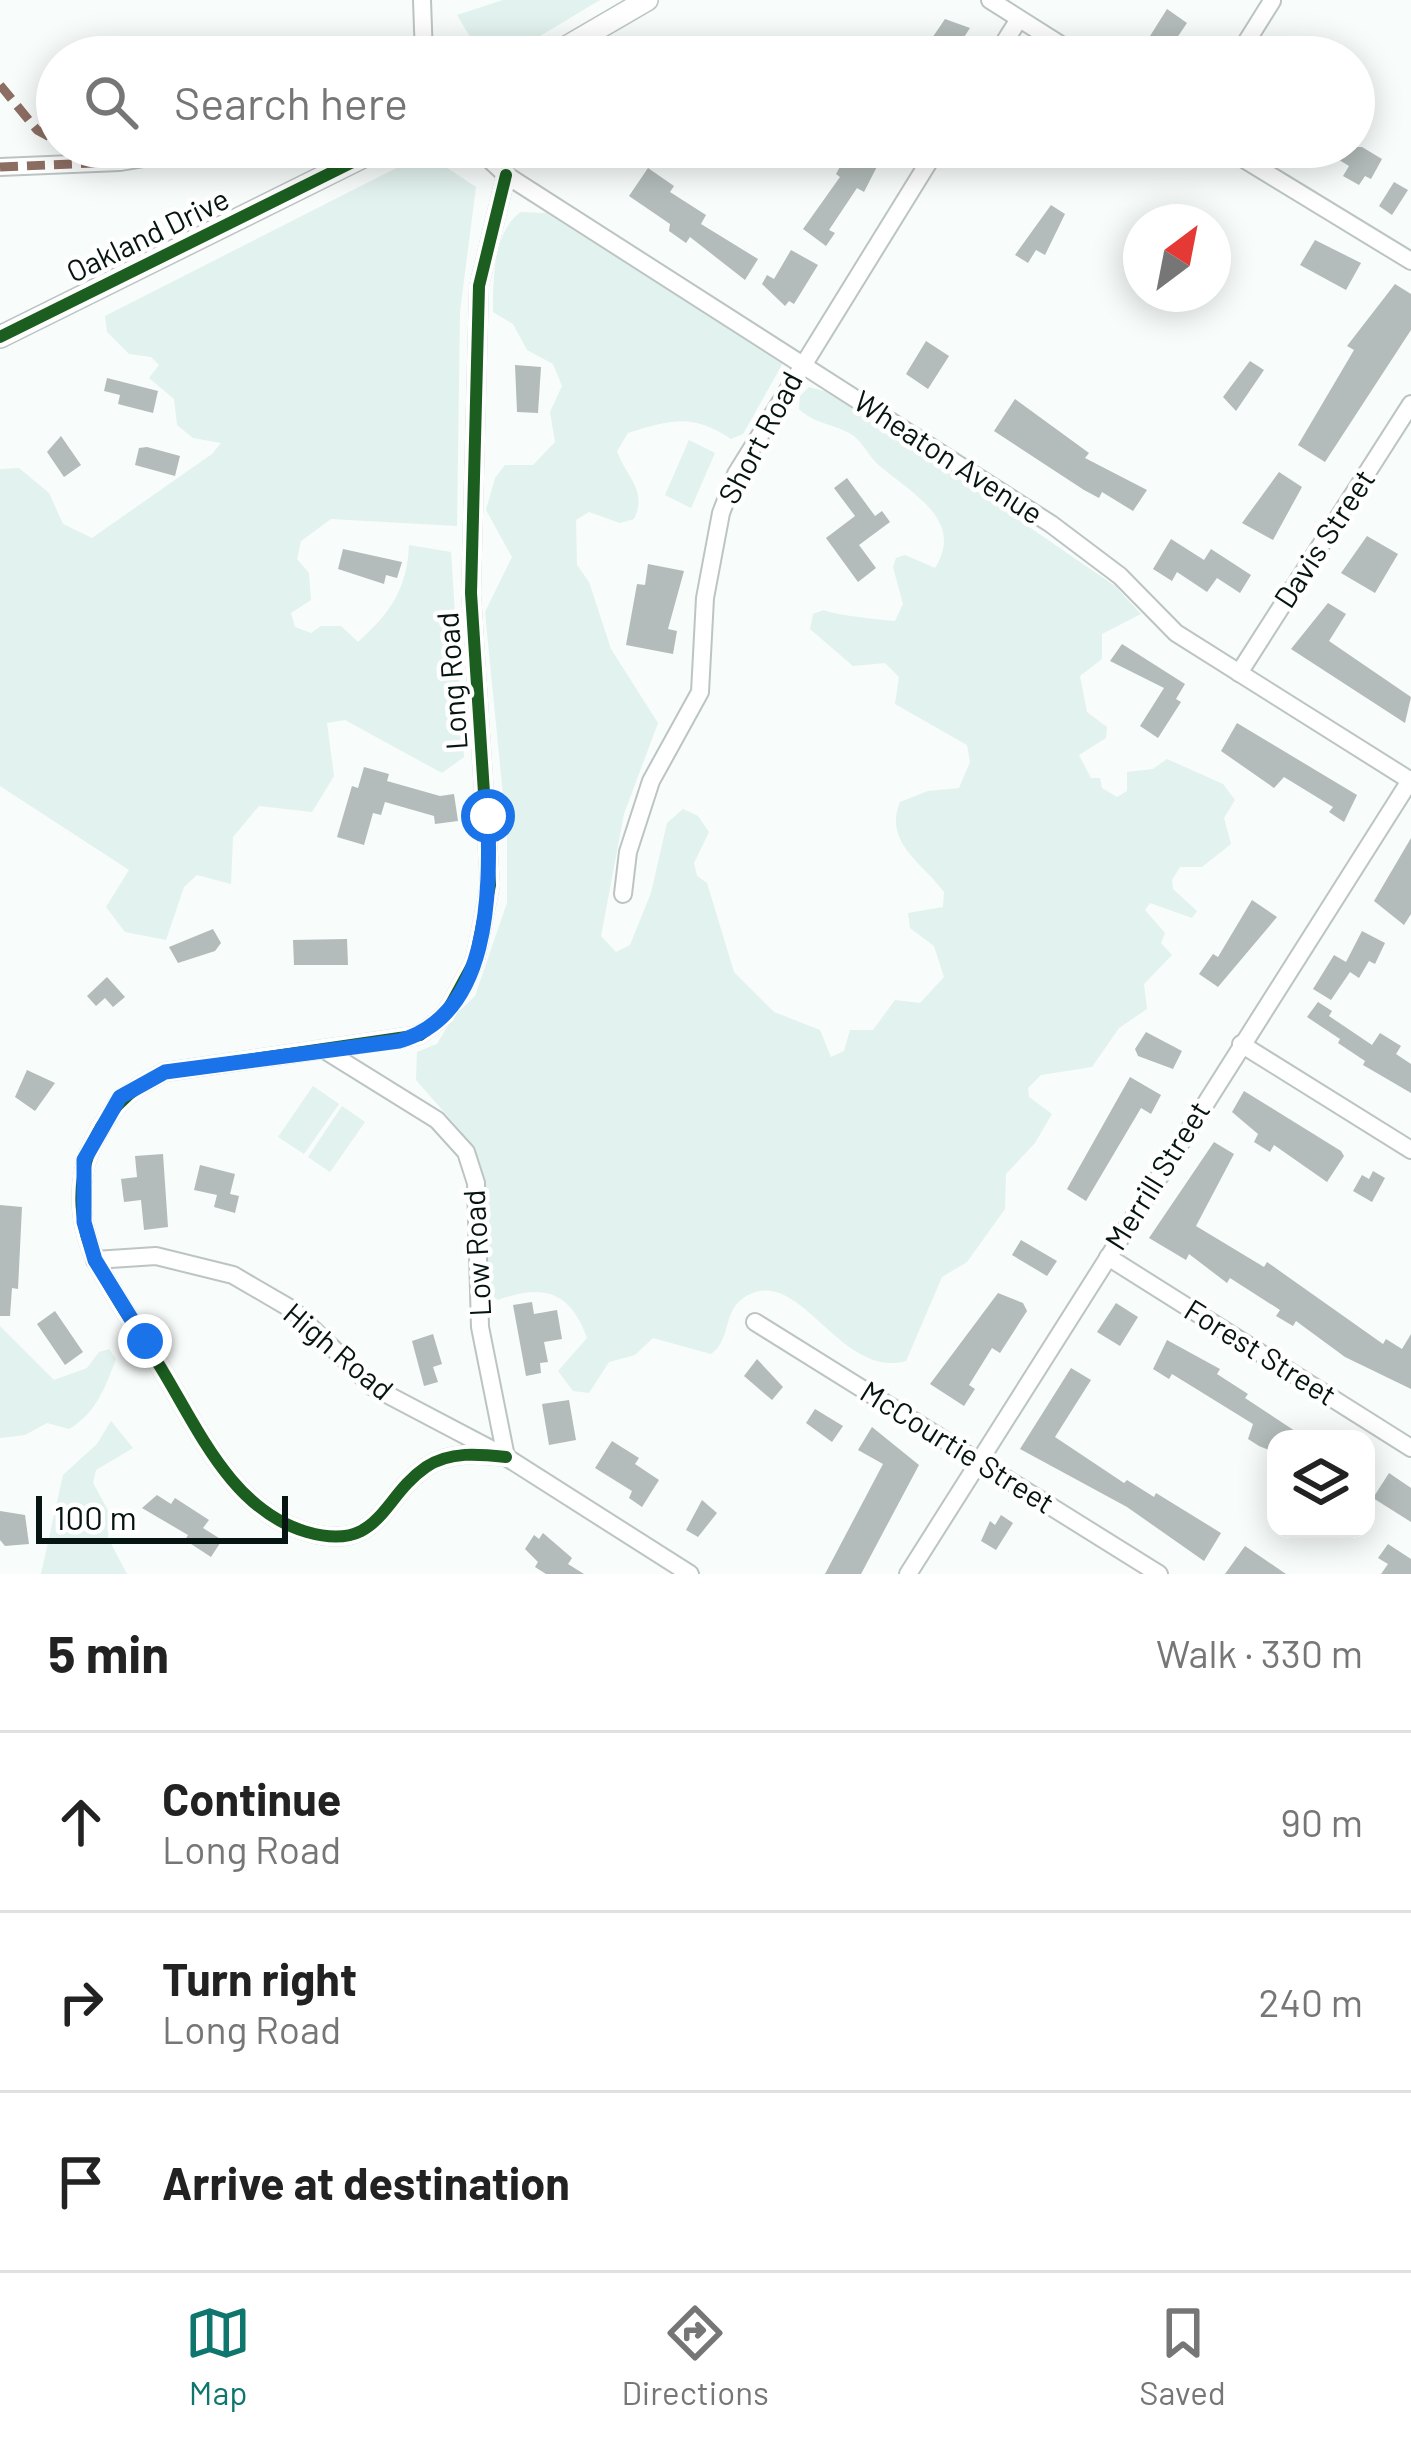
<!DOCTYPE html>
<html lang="en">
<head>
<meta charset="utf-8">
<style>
	:root { --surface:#fff; --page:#f2f2f2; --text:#222; --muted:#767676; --line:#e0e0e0; --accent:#0f766e }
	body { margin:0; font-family:Barlow,sans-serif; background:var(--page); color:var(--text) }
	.controls { position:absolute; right:36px; bottom:36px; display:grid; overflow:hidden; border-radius:24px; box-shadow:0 6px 30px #0003 }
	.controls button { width:108px; height:108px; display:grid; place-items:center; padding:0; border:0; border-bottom:3px solid var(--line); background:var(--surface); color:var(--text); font:60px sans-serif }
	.compass { position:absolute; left:1123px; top:204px; width:108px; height:108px; border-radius:50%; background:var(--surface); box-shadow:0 6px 30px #0003; rotate:32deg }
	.scale { position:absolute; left:36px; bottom:30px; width:252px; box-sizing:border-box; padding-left:12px; border:6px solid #061511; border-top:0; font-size:33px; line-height:42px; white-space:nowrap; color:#061511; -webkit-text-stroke:9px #fff; paint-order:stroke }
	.stop { position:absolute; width:36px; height:36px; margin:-27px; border:9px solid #1a73e8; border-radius:50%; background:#fff }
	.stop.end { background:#1a73e8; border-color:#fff; box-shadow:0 3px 12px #0008 }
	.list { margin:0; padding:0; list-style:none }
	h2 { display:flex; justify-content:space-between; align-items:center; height:156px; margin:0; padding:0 48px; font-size:51px }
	h2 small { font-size:39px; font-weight:400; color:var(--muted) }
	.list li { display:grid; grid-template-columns:78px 1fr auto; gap:36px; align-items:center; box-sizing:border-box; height:180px; padding:0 48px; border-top:3px solid var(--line) }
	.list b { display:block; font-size:45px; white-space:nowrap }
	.list p { margin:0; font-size:39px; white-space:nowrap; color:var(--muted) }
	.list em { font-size:39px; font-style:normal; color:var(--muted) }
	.icon { flex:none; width:66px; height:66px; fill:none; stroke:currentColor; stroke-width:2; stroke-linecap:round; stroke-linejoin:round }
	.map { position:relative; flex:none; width:1411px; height:1574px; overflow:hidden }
	.search { position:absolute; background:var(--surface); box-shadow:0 6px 30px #0003; left:36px; right:36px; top:36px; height:132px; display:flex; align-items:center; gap:30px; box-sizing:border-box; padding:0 42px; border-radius:66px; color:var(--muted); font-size:45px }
	.sheet { height:696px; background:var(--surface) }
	nav { display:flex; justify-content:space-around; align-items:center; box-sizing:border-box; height:168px; border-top:3px solid var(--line); background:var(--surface); font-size:33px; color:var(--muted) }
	nav a { display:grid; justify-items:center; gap:6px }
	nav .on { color:var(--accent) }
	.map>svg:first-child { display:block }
	.green { fill:#e2f2ee }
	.building { fill:#b3bcba }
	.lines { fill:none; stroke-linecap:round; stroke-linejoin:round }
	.minor-casing { stroke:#bcc5c3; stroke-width:20 }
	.major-casing { stroke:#bcc5c3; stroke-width:24 }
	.minor { stroke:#fefffe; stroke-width:16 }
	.major { stroke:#fefffe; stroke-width:21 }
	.quiet { stroke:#8d6e63; stroke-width:9; stroke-dasharray:18 9; stroke-linecap:butt }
	.cycleway-casing { stroke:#fff; stroke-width:20 }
	.cycleway { stroke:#1b5e20; stroke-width:12 }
	.route { stroke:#1a73e8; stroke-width:15 }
	.labels { text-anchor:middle; stroke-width:9; stroke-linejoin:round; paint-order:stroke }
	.street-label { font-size:30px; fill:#061511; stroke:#fff }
</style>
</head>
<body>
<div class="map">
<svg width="1411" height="1574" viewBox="0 0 1411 1574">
	<rect width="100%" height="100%" fill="#f8fcfb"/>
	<!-- green -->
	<g class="green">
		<polygon points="503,0 600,0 505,57 482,57 457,15"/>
		<path d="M429,156L476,187L460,311L457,526L331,519L301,541L297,559L309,573L311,600L291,613L295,627L311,633L321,626H341L358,642C390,613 407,590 409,545L451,552L464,757L442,773L345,720L327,723L334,776L312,812L259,806L233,837L231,884L197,875L184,887L166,940L125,932L106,907L129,870L0,786V469L19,468L49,493L63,524L92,538L212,454L221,443L193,438L177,425L174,399L149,378L159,365L151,357L129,354L107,332L105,316L418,157Z"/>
		<path d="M521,212L546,213L783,363L743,434L731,439C692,413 671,420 628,433L617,451C626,477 648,490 634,519L620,523L589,512L576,520L577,565L589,582L611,649L658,723L624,814L601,936L616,952L630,945L651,893L667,823L683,809L698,816L709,832L694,863L697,876L707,883L734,972L774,1012L820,1030L831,1057L844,1051L850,1030H873L895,1000L920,1003L944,977L934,946L910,928L908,913L943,907L944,892C924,864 883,843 900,802L928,791L959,788L970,762L967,745L895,704L899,677L885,663L853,666L810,629L813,614L824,610C833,615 883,620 895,621L903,604L893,567L896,558L905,555L935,568C965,521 913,494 881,467C868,457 864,441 849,433C831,423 815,424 799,409L800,396L809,387L835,394L1115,586L1141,614L1102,634V659L1080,676L1087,712L1107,727L1106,738L1079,755L1091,778H1100L1102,788L1117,797L1127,791V772L1153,769L1167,759L1223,784L1235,800L1224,818L1231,844L1202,867H1180L1172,880L1173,889L1197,911L1192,918L1150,903L1145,910L1165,933L1161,943L1172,955L1144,984L1147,1009L1119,1028L1092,1067L1041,1075L1028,1088L1029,1097L1052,1114L1035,1143L1006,1174L1005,1209L967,1262L942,1277L906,1361C838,1380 798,1258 742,1299C723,1313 731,1340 711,1354L653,1338L635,1355L609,1362L589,1393L573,1391L558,1371L587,1338C570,1290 542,1284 498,1300L490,1294L485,1195L473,1145L416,1080L417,1052L437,1044L453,1017L475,996L507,903V836L485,612L512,557L486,510L495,478L505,465H533L555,442L550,412L562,386L553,364L527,350L513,324L493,312C493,280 493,231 521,212Z"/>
		<polygon points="689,440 715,453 691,508 665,495"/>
		<polygon points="313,1086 339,1104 304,1154 278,1137"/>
		<polygon points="342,1106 365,1122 330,1172 308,1157"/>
		<path d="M0,1326L54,1380L87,1368L99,1352L109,1349L116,1359C105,1388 96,1413 69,1429L47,1423L25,1435L0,1438Z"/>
		<polygon points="111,1421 133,1448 96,1470 93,1483 109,1512 108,1538 127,1574 41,1574 63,1475 97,1444"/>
	</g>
	<!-- building -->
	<g class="building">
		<polygon points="1167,9 1187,23 1164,57 1145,44"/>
		<polygon points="945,19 970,28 951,57 928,44"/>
		<polygon points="862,147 887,147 864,192 857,188 829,230 835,233 826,246 803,229 840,177 836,174 846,156 854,161"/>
		<polygon points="1318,147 1362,147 1382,159 1371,179 1365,176 1359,185 1343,176 1349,166"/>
		<polygon points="648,168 674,186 670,192 706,215 701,224 758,259 745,280 690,237 686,243 669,231 670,224 629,196"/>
		<polygon points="1394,182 1408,190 1392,215 1379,206"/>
		<polygon points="1051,205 1065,214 1045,255 1036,250 1028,263 1015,255"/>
		<polygon points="1315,240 1361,263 1346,290 1300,265"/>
		<polygon points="791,250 818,265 794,304 789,301 785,306 762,284 767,275 774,279"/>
		<polygon points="1395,284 1411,294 1411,330 1325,462 1298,445 1354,350 1347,346"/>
		<polygon points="926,341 949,356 928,389 906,374"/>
		<polygon points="1250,361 1264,370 1236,411 1223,397"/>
		<polygon points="515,365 541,367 538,413 517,412"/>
		<polygon points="107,378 158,391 153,413 118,404 120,395 104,391"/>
		<polygon points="1015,399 1089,453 1085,458 1147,490 1133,511 1102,492 1099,498 1084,490 994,431"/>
		<polygon points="61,436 81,465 64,477 47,452"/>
		<polygon points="147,447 180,456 175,476 135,465 139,448"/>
		<polygon points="1279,472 1302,487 1273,540 1242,523"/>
		<polygon points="847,478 875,516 882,511 890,522 859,545 876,568 858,582 826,538 855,516 834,488"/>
		<polygon points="1367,536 1398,554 1375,593 1341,573"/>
		<polygon points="1171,539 1204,560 1211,549 1251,575 1240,593 1217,578 1207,592 1177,572 1172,581 1153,569"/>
		<polygon points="343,549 402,562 397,578 386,575 384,584 338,569"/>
		<polygon points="648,564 684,571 668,629 677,631 673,654 626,645 637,584 645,585"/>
		<polygon points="1328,603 1346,614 1329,641 1411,697 1405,723 1291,649"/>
		<polygon points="1122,644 1185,684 1176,699 1181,702 1158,738 1140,726 1164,688 1110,661"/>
		<polygon points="1237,723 1357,795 1344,822 1329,812 1333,807 1284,777 1274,788 1221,751"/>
		<polygon points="364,767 389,774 387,781 440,796 454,794 458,821 435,824 434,816 385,802 381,815 373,813 364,845 337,837 352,786 358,788"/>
		<polygon points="1411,838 1411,914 1404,925 1374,901"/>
		<polygon points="1252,900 1277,917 1218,987 1199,974 1213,954 1218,957"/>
		<polygon points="213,929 221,943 215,951 178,963 169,947"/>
		<polygon points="1362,931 1385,943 1375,964 1369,961 1359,978 1350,972 1331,1000 1313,989 1334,955 1346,962"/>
		<polygon points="347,939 348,965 294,965 293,940"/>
		<polygon points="107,977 125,997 113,1007 105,998 96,1006 87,996"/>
		<polygon points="1318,1002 1332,1011 1329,1016 1372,1045 1380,1033 1401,1046 1396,1054 1411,1064 1411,1093 1363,1065 1365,1061 1338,1043 1340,1039 1307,1017"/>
		<polygon points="1146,1032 1182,1051 1173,1069 1138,1056 1135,1049"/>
		<polygon points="27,1070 55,1083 35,1111 15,1097"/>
		<polygon points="1130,1077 1161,1095 1151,1114 1141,1108 1086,1201 1067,1189"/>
		<polygon points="1244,1091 1341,1151 1344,1156 1327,1182 1274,1145 1270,1152 1254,1142 1258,1134 1232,1112"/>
		<polygon points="1214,1142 1234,1154 1196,1226 1264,1267 1267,1262 1383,1344 1386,1339 1402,1349 1411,1334 1411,1389 1345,1357 1296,1321 1293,1326 1276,1316 1280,1310 1230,1278 1227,1283 1189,1254 1186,1260 1149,1238"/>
		<polygon points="163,1154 168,1227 144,1230 141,1200 124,1202 121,1179 137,1177 135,1156"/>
		<polygon points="200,1165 235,1174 230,1194 239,1196 235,1213 214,1207 217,1195 194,1190"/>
		<polygon points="1373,1171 1385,1178 1372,1202 1353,1191 1362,1175 1369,1179"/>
		<polygon points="0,1205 22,1207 18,1289 12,1288 10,1316 0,1316"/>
		<polygon points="1021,1240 1057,1261 1047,1276 1012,1255"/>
		<polygon points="998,1293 1023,1303 1027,1311 1000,1353 992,1348 969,1385 975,1389 964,1406 930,1384"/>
		<polygon points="532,1302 534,1314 557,1310 562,1339 544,1342 548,1362 540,1363 541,1373 526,1376 513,1305"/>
		<polygon points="1116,1303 1138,1317 1120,1346 1097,1332"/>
		<polygon points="55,1311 83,1352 65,1365 37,1324"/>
		<polygon points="433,1334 442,1364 433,1367 438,1382 424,1386 412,1341"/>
		<polygon points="1167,1340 1220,1369 1217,1374 1248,1394 1245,1398 1307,1439 1276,1439 1276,1453 1259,1446 1248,1439 1253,1424 1172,1374 1169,1379 1153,1369"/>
		<polygon points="757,1359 783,1387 772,1400 744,1376"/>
		<polygon points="1071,1368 1091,1380 1055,1437 1124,1483 1127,1480 1154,1497 1156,1493 1221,1533 1204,1561 1127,1507 1020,1449"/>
		<polygon points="569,1400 576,1440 549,1445 542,1404"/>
		<polygon points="815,1409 843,1426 832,1442 806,1423"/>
		<polygon points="872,1427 919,1465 861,1574 825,1574 883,1464 858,1450"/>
		<polygon points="612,1441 639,1458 635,1464 659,1480 642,1507 629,1498 632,1491 595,1468"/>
		<polygon points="1389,1473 1411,1488 1411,1522 1373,1498"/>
		<polygon points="157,1495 171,1504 175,1498 209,1520 203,1528 222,1540 211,1557 185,1540 188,1535 142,1508"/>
		<polygon points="702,1500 717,1513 698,1537 686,1530"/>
		<polygon points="0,1511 25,1515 29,1544 5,1546 0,1540"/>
		<polygon points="1001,1515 1013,1523 996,1550 981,1541 990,1521 995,1525"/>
		<polygon points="543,1533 572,1558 568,1564 584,1574 546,1574 535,1567 538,1562 525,1549 534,1535 539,1539"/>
		<polygon points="1388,1544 1411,1559 1411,1574 1381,1574 1388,1564 1378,1558"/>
		<polygon points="1245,1546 1286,1574 1225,1574"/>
	</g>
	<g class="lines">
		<defs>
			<g id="minor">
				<polyline points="422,0 424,57"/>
				<polyline points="990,0 1080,57"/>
				<polyline points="995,57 1019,19"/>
				<polyline points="1237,57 1272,1"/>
				<polyline points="476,147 506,175 1051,524 1120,576 1176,633 1411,781"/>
				<polyline points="1224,147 1411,261"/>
				<polyline points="0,167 120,162 209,147"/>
				<polyline points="1239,673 1411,404"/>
				<polyline points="623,894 628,852 651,781 700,692 705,598 721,513 736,474 938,147"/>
				<polyline points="1241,1044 1411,1150"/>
				<polyline points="326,1051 437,1120 466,1152 476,1183 480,1327 506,1457"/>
				<polyline points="1108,1257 1411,1448"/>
				<polyline points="95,1260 156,1256 233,1275 293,1310 373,1387 506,1457 690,1574"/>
				<polyline points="755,1322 1159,1574"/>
				<path d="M506,1457C479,1454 450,1451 426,1467C381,1498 380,1553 307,1532C234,1511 200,1433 164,1373C142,1336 116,1301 97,1263C60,1189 91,1104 165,1072L420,1035L445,1015L475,960L490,885L471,593L479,286L506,175"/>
				<polyline points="908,1574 1411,779"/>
			</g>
			<g id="major">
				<polyline points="549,57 647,0"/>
				<polyline points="0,337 383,147"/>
			</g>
		</defs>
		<!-- minor casing -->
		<use href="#minor" class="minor-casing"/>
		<!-- major casing -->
		<use href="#major" class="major-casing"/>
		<!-- minor -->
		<use href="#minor" class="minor"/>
		<!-- major -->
		<use href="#major" class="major"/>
		<!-- quiet -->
		<g class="quiet">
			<polyline points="409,57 423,50"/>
			<polyline points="0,85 37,130 57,141"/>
			<polyline points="0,167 120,162 209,147"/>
		</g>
		<defs>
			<g id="cycleway">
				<polyline points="0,337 383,147"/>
				<path d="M506,1457C479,1454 450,1451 426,1467C381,1498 380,1553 307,1532C234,1511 200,1433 164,1373C142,1336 116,1301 97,1263C60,1189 91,1104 165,1072L420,1035L445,1015L475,960L490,885L471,593L479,286L506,175"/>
			</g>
		</defs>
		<!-- cycleway casing -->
		<use href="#cycleway" class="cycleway-casing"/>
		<!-- cycleway -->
		<use href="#cycleway" class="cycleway"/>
	</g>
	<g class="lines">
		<!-- route -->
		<path class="route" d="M145,1341L95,1260L84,1222V1160L120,1097L165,1072L399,1041C491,1015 490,893 488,816"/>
	</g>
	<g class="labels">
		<!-- street labels -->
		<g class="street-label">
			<text transform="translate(148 236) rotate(-26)" y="10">Oakland Drive</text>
			<text transform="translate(761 438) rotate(-62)" y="10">Short Road</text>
			<text transform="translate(948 458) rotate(33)" y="10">Wheaton Avenue</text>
			<text transform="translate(1325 539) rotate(-57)" y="10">Davis Street</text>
			<text transform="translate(453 681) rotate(-94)" y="10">Long Road</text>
			<text transform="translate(1158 1176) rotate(-58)" y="10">Merrill Street</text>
			<text transform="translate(478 1253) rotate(-93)" y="10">Low Road</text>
			<text transform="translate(338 1352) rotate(40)" y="10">High Road</text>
			<text transform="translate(1260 1353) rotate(32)" y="10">Forest Street</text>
			<text transform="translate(957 1448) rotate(32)" y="10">McCourtie Street</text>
		</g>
	</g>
</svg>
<div class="controls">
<button><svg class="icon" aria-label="layers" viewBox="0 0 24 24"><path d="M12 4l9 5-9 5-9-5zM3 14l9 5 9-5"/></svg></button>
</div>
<svg class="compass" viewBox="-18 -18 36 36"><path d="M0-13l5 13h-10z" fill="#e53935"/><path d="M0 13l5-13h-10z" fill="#767676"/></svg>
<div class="scale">100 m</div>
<div class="stop" style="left:488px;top:816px"></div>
<div class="stop end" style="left:145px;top:1341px"></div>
<div class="search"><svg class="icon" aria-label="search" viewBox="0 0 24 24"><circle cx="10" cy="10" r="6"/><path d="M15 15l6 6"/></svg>Search here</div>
</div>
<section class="sheet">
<h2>5 min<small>Walk · 330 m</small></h2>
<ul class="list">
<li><svg class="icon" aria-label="ahead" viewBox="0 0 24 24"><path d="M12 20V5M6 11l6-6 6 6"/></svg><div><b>Continue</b><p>Long Road</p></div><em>90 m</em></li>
<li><svg class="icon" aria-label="right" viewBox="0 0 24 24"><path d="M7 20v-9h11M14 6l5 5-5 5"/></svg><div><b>Turn right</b><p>Long Road</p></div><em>240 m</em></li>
<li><svg class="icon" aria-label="arrive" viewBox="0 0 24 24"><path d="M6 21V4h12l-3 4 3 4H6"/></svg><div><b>Arrive at destination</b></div></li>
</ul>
</section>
<nav>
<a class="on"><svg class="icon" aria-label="map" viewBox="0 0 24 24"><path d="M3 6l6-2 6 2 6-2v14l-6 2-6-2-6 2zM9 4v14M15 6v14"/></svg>Map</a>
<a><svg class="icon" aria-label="directions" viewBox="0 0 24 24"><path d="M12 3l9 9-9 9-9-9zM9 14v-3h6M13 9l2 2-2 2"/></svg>Directions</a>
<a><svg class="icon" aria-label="saved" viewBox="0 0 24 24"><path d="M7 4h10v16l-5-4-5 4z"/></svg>Saved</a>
</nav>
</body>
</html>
